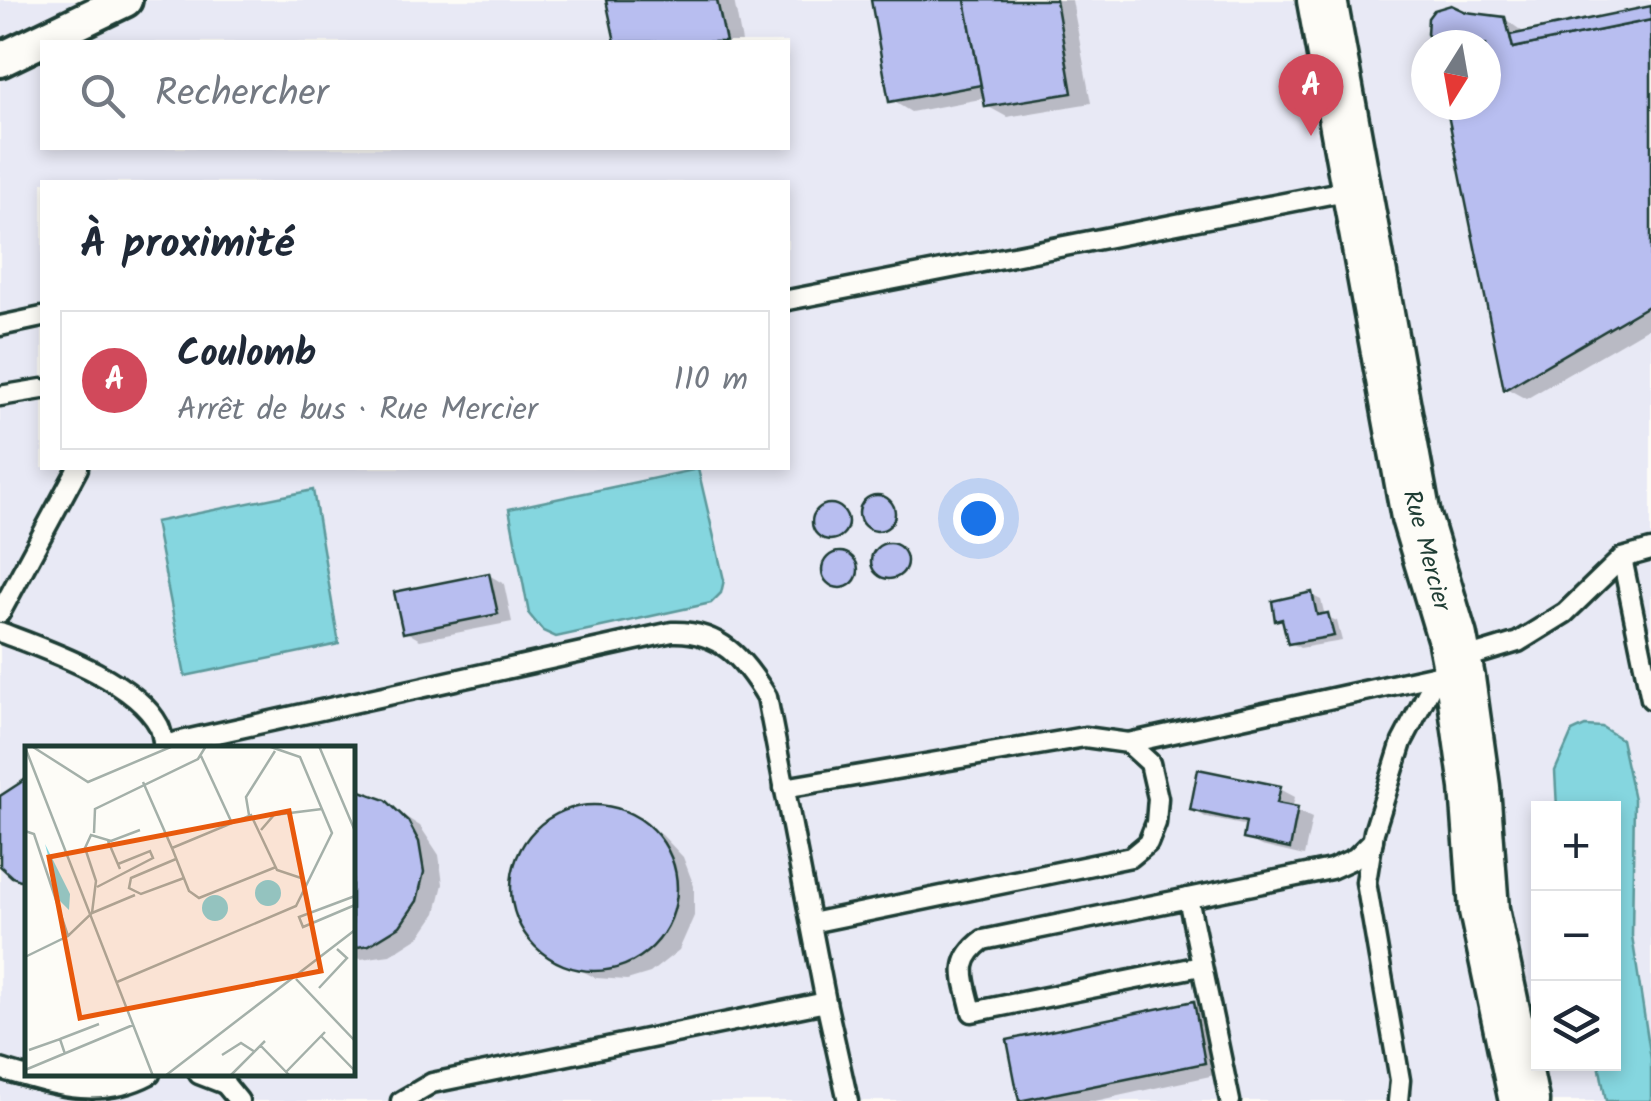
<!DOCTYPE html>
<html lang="fr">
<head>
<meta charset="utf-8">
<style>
	:root { --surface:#fff; --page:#f2f2f3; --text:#1f2937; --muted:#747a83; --line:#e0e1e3; --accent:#d1495b }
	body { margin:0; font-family:Kalam,sans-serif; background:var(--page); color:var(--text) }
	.controls { position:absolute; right:30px; bottom:30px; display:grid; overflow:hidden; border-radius:0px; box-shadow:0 5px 15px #0003 }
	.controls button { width:90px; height:90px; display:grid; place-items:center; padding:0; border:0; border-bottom:2px solid var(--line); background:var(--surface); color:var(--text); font:50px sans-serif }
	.compass { position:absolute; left:1411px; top:30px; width:90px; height:90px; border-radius:50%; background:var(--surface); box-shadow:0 5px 15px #0003; rotate:191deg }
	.you { position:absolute; left:978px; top:518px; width:35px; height:35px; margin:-25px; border:8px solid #fff; border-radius:50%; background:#1a73e8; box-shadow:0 0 0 15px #1a73e833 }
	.badge { display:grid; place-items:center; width:65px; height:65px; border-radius:50%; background:var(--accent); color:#fff; font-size:32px; font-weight:700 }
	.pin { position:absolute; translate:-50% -82px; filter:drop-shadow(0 2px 5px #0008) }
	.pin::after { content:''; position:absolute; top:52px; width:35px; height:30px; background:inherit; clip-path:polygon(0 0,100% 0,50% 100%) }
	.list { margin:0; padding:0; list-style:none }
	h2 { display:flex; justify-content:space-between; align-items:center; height:130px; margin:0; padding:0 40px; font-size:42px }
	h2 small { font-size:32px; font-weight:400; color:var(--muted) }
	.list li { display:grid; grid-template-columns:65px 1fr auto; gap:30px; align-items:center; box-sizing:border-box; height:140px; margin:0 20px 20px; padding:0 20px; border:2px solid var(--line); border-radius:0px }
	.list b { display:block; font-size:38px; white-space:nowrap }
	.list p { margin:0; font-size:32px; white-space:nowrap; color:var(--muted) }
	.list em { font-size:32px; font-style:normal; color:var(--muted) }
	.icon { flex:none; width:55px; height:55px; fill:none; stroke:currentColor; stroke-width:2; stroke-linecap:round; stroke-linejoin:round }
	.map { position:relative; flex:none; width:1651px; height:1101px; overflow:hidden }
	.search { position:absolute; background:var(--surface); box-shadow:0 5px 15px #0003; left:40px; top:40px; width:750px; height:110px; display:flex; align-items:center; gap:25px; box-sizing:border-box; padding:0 35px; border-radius:0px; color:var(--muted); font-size:38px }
	.panel { position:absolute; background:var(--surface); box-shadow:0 5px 15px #0003; left:40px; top:180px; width:750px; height:290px; border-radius:0px }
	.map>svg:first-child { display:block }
	.built { fill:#e8e9f5; fill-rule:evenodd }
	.water { fill:#85d6df; stroke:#5c999b; stroke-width:2.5 }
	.shadow { fill:#0003 }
	.building { fill:#b8bef0; stroke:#1f3d34; stroke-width:2.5 }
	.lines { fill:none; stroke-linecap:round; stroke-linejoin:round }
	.lane-casing { stroke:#1f3d34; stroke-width:25 }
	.street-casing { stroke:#1f3d34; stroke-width:40 }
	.secondary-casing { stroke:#1f3d34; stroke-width:55 }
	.lane { stroke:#fdfcf7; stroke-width:18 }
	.street { stroke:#fdfcf7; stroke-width:32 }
	.secondary { stroke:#fdfcf7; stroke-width:48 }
	.labels { text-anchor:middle; stroke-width:9; stroke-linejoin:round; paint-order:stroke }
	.street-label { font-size:25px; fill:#1f3d34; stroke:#fdfcf7 }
	.inset-road { fill:none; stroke:#a4b0a9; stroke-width:2.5 }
	.view { fill:#e8590c; fill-opacity:0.15; stroke:#e8590c; stroke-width:5 }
	.inset-edge { fill:none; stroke:#1f3d34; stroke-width:5 }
</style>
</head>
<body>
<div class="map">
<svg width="1651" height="1101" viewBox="0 0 1651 1101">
	<rect width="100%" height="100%" fill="#fdfcf7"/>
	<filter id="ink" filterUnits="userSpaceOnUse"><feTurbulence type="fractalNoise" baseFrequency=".01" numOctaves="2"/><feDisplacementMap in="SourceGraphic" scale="20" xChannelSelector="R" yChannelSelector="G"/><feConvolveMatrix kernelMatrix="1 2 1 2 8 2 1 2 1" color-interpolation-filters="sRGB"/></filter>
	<g filter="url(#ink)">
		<!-- built -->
		<path class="built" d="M0,0H1651V1101H0ZM42,42H788V148H42ZM1426,45H1486V105H1426ZM42,182H788V468H42ZM28,748H352V1074H28ZM1538,808H1614V1064H1538Z"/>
		<!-- water -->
		<g class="water">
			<polygon points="698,469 724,580 721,593 711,603 556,637 543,631 529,614 509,509"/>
			<polygon points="313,490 339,644 185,676 155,522"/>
			<polygon points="1585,726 1602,727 1621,739 1634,799 1632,936 1651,1059 1651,1101 1606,1101 1599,1064 1614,1064 1614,808 1557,808 1555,771 1572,732"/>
		</g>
		<!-- shadow -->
		<g class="shadow">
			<polygon points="608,0 734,0 742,42 617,42"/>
			<polygon points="873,0 1072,0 1091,103 1007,117 987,106 986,98 911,112 891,100"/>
			<polygon points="1651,8 1651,326 1526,399 1506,388 1449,105 1486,105 1486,45 1437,45 1505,19 1526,34"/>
			<circle cx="880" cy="515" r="16"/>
			<circle cx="833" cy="523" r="16"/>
			<circle cx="892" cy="563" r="16"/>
			<circle cx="843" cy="572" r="16"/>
			<polygon points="489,575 504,584 512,622 420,640 405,631"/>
			<polygon points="1311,595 1321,600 1325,616 1337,621 1342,641 1300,648 1291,643 1284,623 1277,619"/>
			<polygon points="1280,789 1295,797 1292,809 1312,818 1304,856 1261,846 1246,838 1248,826 1207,818 1192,809"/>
			<polygon points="352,792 374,797 420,826 439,855 443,884 436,913 420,936 390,955 361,959 352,957"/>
			<polygon points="582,808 612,810 641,823 662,835 683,857 694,886 694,916 679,950 650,973 627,980 596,978 547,953 526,931 513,896 516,866 530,839 553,818"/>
			<polygon points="1194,1004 1213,1015 1224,1073 1095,1101 1022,1101 1009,1042"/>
		</g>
		<!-- building -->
		<g class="building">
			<polygon points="606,0 717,0 726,42 615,42"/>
			<polygon points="871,0 965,0 981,85 889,102"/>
			<polygon points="965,0 1056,0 1072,93 985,107"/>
			<polygon points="1451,5 1466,12 1505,17 1513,48 1651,20 1651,304 1504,390 1446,105 1486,105 1486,45 1434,45 1427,34 1428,18 1434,10"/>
			<polygon points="1651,6 1651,20 1513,48 1510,35"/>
			<circle cx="877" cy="513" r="18"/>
			<circle cx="830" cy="522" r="18"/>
			<circle cx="889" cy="561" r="18"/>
			<circle cx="840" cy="570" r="18"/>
			<polygon points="489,573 498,614 403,633 394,592"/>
			<polygon points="1312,592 1317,615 1328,613 1334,636 1288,644 1282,619 1275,621 1272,601"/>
			<polygon points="1198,769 1281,786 1277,803 1298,807 1290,849 1243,839 1246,822 1190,810"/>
			<polygon points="26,779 28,779 28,883 12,877 0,866 0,796"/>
			<polygon points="352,788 386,800 408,821 419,842 424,872 417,901 400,926 369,945 352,948"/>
			<circle cx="594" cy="888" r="83"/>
			<polygon points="1194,1001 1205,1063 1019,1101 1007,1040"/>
		</g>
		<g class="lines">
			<defs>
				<g id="lane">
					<polyline points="788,300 1356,189"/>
					<polyline points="0,326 42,317"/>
					<polyline points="0,396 42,389"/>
					<polyline points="1622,558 1651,699"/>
					<polyline points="0,613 78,468"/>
					<path d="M0,632C47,650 134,679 159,726C162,732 163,742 164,748"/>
					<polyline points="1128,743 1437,675"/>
					<path d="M163,745L672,632C720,630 744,659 767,697L826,1002"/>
					<polyline points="784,788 1085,737 1128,743 1150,763 1158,798 1156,823 1148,843 1131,857 811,923"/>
					<polyline points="1188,898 1230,1101"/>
					<path d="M1201,966L972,1012C965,979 953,962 983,940L1331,869L1355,858L1373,840"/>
					<path d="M0,1069C55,1085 99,1101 150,1074"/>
					<polyline points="199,1074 225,1084"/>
					<polyline points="223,1074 225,1084 239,1101"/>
					<polyline points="401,1101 432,1083 826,1002 848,1101"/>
					<polyline points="1398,1101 1400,1080 1366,882 1374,832 1402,742 1437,675 1472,656 1518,642 1565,613 1622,558 1651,550"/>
				</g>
				<polyline id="street" points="0,60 125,0"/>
				<polyline id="secondary" points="1322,0 1416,517 1452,637 1460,678 1475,787 1484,910 1524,1101"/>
			</defs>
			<!-- lane casing -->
			<use href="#lane" class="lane-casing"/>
			<!-- street casing -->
			<use href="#street" class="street-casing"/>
			<!-- secondary casing -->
			<use href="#secondary" class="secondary-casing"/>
			<!-- lane -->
			<use href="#lane" class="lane"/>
			<!-- street -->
			<use href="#street" class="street"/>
			<!-- secondary -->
			<use href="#secondary" class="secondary"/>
		</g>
	</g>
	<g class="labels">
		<!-- street labels -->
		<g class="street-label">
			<text transform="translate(1428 550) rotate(75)" y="9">Rue Mercier</text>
		</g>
	</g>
	<!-- overview -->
	<g transform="translate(25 746)">
		<rect width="330" height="330" fill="#fdfcf7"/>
		<path d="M20,98L45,148L44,164L35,155ZM230 147a13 13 0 1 1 26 0a13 13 0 1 1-26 0ZM177 162a13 13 0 1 1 26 0a13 13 0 1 1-26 0Z" fill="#85d6df"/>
		<path class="inset-road" d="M294,0L330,85M0,1L128,330M8,1L63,36L148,0M176,10L206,75M118,36L147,102L226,69L252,124L279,133M224,69L221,51L250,5M236,84L249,69L297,63M0,85L9,88L43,190M69,87L70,63L173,13L181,0M83,95L95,123M147,102L164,145L174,152L251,121M151,113L106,132L104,142L116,148L159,132M72,141L128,112L125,105L93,118M330,150L274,171L278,181L330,159M67,167L110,149M0,211L43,190L67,167L71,135L60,102L66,89L86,95L115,84M271,233L330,295M92,236L271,160L307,87L275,11L243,0M294,242L322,212L312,203M296,290L330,325M35,293L74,278M236,300L265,330M4,304L35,293L40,308M197,309L216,297L230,306M0,324L108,279M261,326L300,286M140,330L330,184M205,330L240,295"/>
		<path class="view" d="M264,65L296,225L55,272L24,111Z"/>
		<rect width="330" height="330" class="inset-edge"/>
	</g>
</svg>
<div class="controls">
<button>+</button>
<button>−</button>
<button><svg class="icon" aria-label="layers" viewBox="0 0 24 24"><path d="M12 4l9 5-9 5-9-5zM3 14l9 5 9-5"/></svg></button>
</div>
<svg class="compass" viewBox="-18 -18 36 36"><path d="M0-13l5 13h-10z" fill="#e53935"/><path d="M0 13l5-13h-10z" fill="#747a83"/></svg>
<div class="you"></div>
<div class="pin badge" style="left:1311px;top:136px">A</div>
<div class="search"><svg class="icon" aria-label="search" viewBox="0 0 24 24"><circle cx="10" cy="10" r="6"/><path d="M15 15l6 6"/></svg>Rechercher</div>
<section class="panel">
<h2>À proximité<small></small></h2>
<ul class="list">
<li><span class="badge">A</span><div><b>Coulomb</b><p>Arrêt de bus · Rue Mercier</p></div><em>110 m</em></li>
</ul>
</section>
</div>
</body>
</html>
